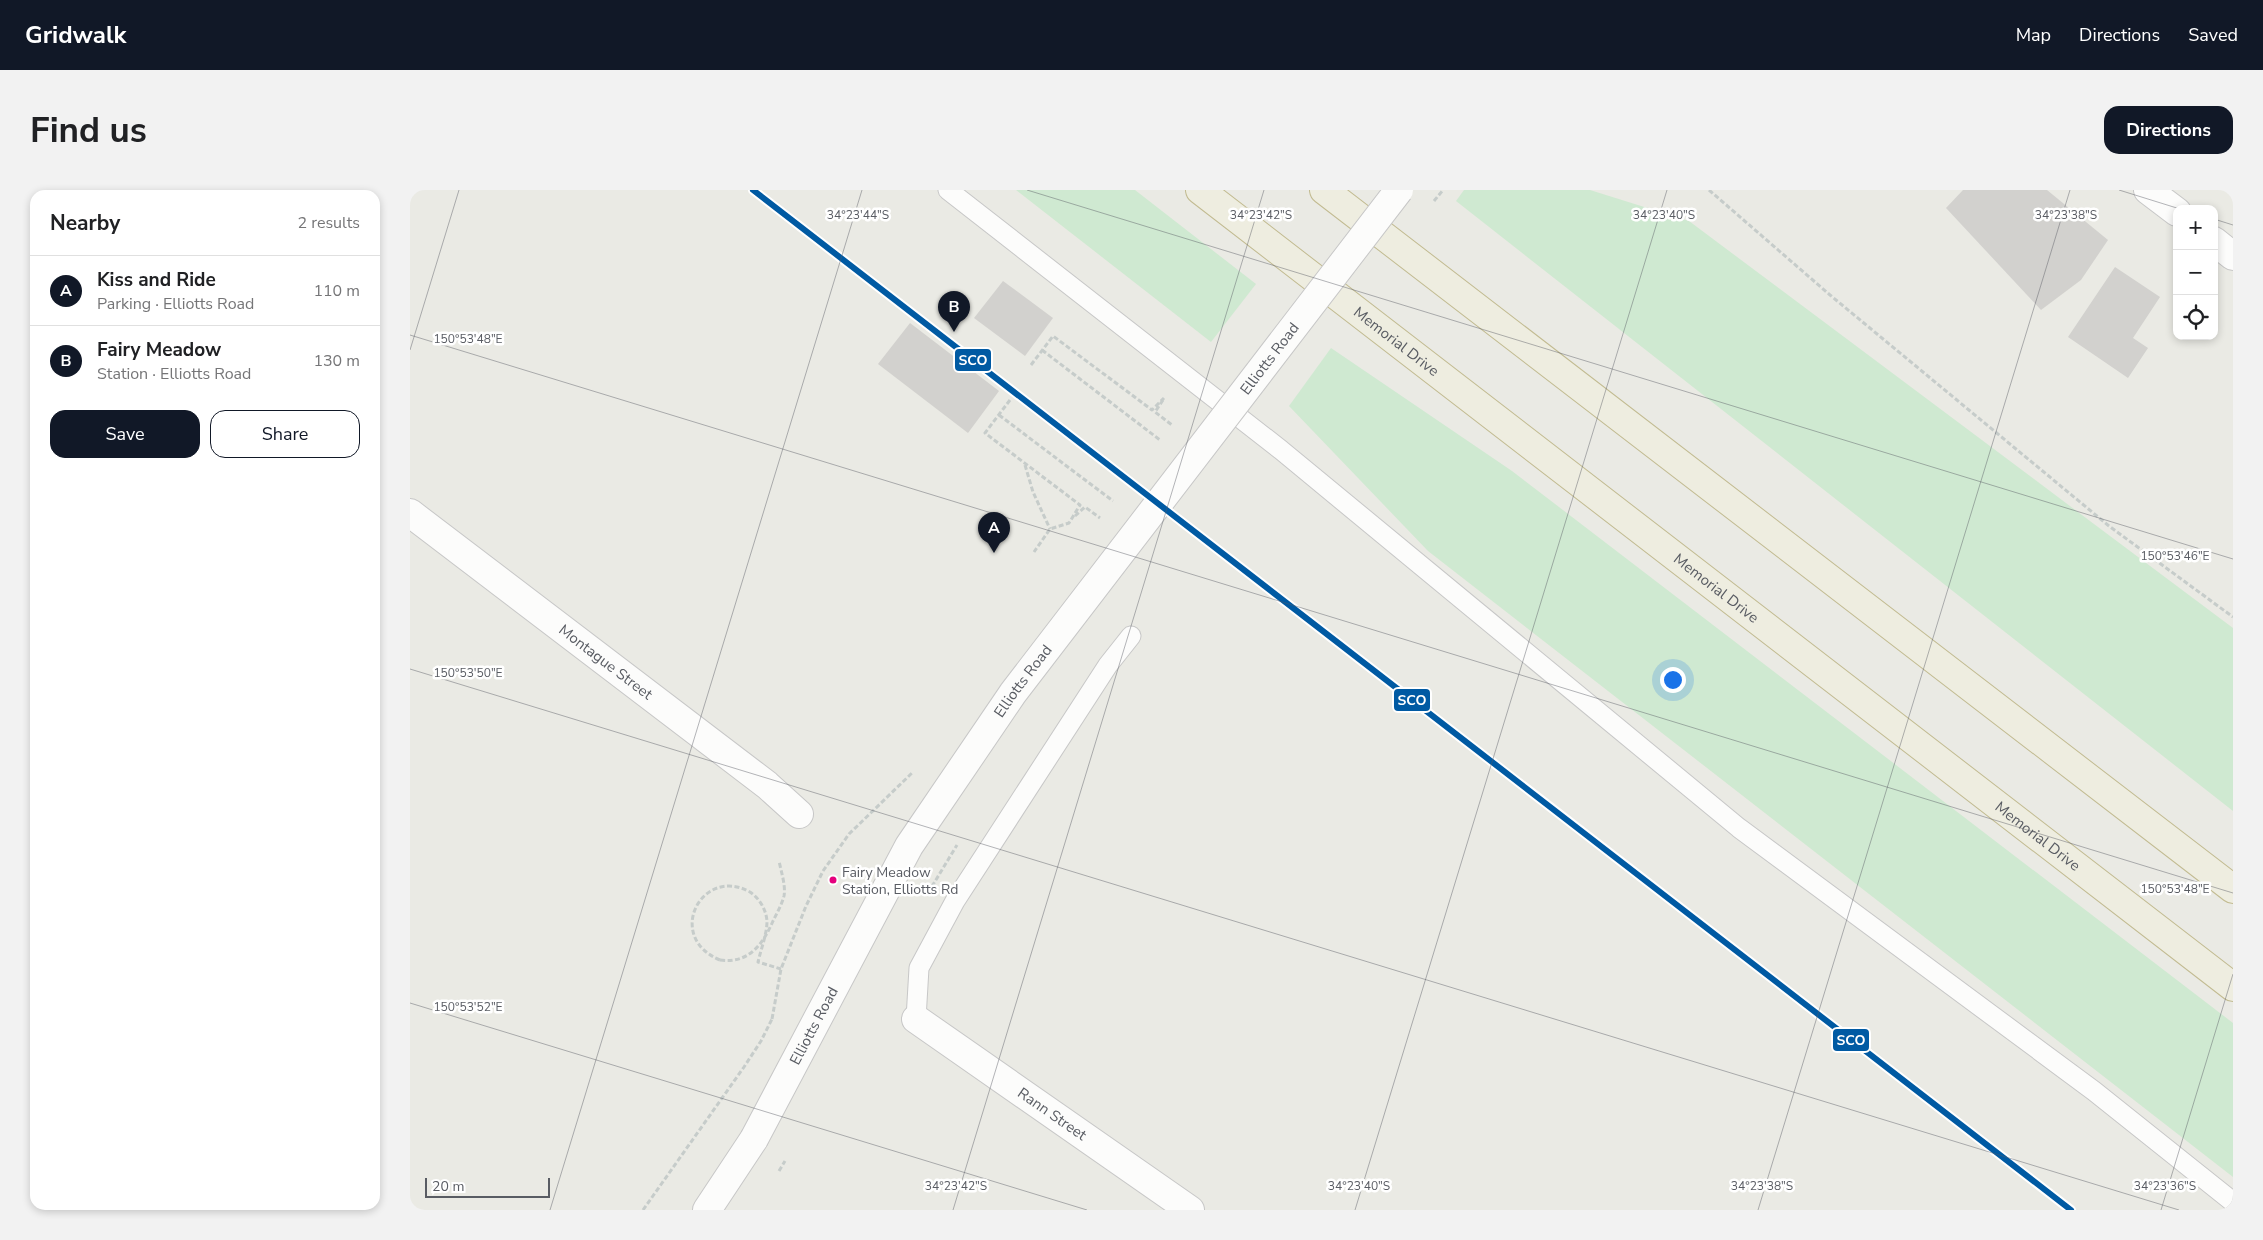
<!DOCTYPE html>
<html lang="en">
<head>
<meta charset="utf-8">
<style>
	:root { --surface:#fff; --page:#f2f2f2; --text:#202124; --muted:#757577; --line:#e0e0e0; --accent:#111827 }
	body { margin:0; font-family:"Nunito Sans",sans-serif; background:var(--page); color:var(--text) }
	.controls { position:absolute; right:15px; top:15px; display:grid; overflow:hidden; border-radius:10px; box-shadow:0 2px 8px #0003 }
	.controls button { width:45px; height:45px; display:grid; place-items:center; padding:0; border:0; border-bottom:1px solid var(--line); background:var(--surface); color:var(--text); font:25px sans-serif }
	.scale { position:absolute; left:15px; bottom:12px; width:125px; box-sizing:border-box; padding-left:5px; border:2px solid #595c63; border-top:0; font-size:14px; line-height:18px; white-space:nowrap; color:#595c63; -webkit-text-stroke:4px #fff; paint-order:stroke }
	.you { position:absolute; left:1262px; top:489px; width:18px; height:18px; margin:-12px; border:4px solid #fff; border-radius:50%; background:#1a73e8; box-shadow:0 0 0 8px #1a73e833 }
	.badge { display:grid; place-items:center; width:32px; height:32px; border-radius:50%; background:var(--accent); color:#fff; font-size:16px; font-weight:700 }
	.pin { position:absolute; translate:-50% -41px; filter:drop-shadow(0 1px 2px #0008) }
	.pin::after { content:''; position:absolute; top:26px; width:18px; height:15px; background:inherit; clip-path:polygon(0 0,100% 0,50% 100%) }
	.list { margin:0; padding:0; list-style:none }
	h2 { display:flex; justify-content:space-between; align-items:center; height:65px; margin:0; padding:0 20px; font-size:21px }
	h2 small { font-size:16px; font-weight:400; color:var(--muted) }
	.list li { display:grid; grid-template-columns:32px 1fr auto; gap:15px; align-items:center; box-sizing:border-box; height:70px; padding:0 20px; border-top:1px solid var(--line) }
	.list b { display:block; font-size:19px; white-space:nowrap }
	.list p { margin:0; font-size:16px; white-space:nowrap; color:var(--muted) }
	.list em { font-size:16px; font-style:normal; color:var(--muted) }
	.actions { display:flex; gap:10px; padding:15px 20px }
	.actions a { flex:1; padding:11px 0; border:1px solid var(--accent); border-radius:15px; text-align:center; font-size:18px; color:var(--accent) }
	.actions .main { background:var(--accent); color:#fff }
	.icon { flex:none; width:28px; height:28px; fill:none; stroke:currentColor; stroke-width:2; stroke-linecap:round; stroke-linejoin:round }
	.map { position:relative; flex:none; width:1823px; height:1020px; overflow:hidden; border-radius:15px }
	header { display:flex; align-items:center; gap:30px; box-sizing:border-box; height:70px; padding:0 25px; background:var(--accent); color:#fff }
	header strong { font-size:24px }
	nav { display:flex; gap:28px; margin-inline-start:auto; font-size:18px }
	.intro { display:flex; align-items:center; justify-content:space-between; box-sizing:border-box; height:120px; padding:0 30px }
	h1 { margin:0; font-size:35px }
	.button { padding:12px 22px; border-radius:15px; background:var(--accent); color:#fff; font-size:18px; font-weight:700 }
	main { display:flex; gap:30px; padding:0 30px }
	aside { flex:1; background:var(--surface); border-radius:15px; box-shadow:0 2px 8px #0003 }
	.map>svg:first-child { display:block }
	.green { fill:#cfe9d1 }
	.building { fill:#d2d1ce }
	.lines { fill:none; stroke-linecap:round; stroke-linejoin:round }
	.service-casing { stroke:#c7c7c7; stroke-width:21 }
	.minor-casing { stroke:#c7c7c7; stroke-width:30 }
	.secondary-casing { stroke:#c7c7c7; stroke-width:30 }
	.motorway-casing { stroke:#c2bb91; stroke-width:30 }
	.path { stroke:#c6ccca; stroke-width:3; stroke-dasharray:5 2.5; stroke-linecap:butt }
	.service { stroke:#fcfcfb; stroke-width:19 }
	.minor { stroke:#fcfcfb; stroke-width:28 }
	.secondary { stroke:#fcfcfb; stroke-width:28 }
	.motorway { stroke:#eeede0; stroke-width:28 }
	.secondary-bridge-casing { stroke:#c7c7c7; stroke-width:30; stroke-linecap:butt }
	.path-bridge { stroke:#c6ccca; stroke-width:3; stroke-dasharray:5 2.5; stroke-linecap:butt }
	.secondary-bridge { stroke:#fcfcfb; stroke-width:28 }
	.rail-1-casing { stroke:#fff; stroke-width:10 }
	.rail-1 { stroke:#005aa3; stroke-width:6 }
	.ticks { fill:none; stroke:#595c63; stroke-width:1; stroke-opacity:0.45 }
	.bus-dot { fill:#e5007d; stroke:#fff; stroke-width:2 }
	.labels { text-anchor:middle; stroke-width:5; stroke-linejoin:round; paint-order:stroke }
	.bus-label { font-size:14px; fill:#595c63; stroke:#fff; text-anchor:start }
	.street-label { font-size:15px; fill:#595c63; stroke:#fff }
	.ticks-label { font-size:12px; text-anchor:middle; fill:#595c63; stroke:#fff; stroke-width:5; stroke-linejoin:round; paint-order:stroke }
	.line-badge { stroke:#fff; stroke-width:2 }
	.badge-label { font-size:14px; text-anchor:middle; font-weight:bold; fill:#fff }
</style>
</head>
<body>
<header>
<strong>Gridwalk</strong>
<nav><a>Map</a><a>Directions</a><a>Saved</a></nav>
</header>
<div class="intro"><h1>Find us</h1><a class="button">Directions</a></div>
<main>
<aside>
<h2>Nearby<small>2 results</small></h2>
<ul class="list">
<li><span class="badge">A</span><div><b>Kiss and Ride</b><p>Parking · Elliotts Road</p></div><em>110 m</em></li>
<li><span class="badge">B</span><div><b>Fairy Meadow</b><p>Station · Elliotts Road</p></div><em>130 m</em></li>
</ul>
<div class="actions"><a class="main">Save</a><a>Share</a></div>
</aside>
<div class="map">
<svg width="1823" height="1020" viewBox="0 0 1823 1020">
	<rect width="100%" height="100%" fill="#eaeae4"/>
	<!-- green -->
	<g class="green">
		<polygon points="606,0 725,0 846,94 801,152"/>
		<polygon points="1054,0 1180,0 1279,31 1823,438 1823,621 1046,11"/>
		<polygon points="921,158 1102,281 1823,833 1823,987 1018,361 879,216"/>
	</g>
	<!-- building -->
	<g class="building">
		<polygon points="1553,0 1637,0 1698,50 1671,90 1631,120 1536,18"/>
		<polygon points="1705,77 1750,107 1723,148 1738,158 1718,188 1658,147"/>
		<polygon points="593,91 643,128 615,166 564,128"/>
		<polygon points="500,133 589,201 558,243 468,174"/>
	</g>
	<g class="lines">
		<defs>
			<g id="service">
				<polyline points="538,0 871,260 1329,638 1684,901 1823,1012"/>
				<polyline points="506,829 509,778 545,711 698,475 721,446"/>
			</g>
			<g id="minor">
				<polyline points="1738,0 1767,22"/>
				<polyline points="1804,51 1823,66"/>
				<path id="s1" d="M0,323L357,595L389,624"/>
				<path id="s2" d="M506,829L780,1020"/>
			</g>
			<polyline id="secondary" points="297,1020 344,949"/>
			<g id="motorway">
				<path id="s3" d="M790,0L1823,797"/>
				<polyline points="914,0 1823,699"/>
			</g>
		</defs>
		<!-- service casing -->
		<use href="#service" class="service-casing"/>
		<!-- minor casing -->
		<use href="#minor" class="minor-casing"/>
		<!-- secondary casing -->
		<use href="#secondary" class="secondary-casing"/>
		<!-- motorway casing -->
		<use href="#motorway" class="motorway-casing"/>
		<!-- path -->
		<g class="path">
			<polyline points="1299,0 1420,105 1699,336 1823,427"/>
			<polyline points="632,160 750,250"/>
			<polyline points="621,175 643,146 742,220 754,208"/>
			<polyline points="600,210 575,243 670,315 659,333 640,339 624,362"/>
			<polyline points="753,210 745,222 762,235"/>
			<polyline points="589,225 703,311"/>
			<polyline points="615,275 623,302 640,339"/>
			<polyline points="665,326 675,317 690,328"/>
			<path d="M310,770C339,774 353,754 363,731C367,723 372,714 374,706C376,696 371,681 369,671"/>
			<polyline points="233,1020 334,877 351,851 362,829"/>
		</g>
		<!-- service -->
		<use href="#service" class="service"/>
		<!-- minor -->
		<use href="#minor" class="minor"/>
		<!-- secondary -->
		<use href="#secondary" class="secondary"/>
		<!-- motorway -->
		<use href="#motorway" class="motorway"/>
		<defs>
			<g id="secondary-bridge">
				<path id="s4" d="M344,949L499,656L603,503L989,0"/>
			</g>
		</defs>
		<!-- secondary-bridge casing -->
		<use href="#secondary-bridge" class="secondary-bridge-casing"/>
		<!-- path-bridge -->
		<g class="path-bridge">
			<polyline points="1024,11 1033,0"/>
			<polyline points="518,703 547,655"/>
			<path d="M310,770C254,747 292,675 340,702C349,708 356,719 357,731C357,744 351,759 348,772L371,779"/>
			<polyline points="362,829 371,779 396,716 413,681 439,644 502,583"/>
			<polyline points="369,981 375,971"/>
		</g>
		<!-- secondary-bridge -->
		<use href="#secondary-bridge" class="secondary-bridge"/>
		<defs>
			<polyline id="rail-1" points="343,0 1661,1020"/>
		</defs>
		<!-- rail-1 casing -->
		<use href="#rail-1" class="rail-1-casing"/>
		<!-- rail-1 -->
		<use href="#rail-1" class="rail-1"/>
	</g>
	<!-- ticks -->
	<path class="ticks" d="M617,0L1823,369M1709,0L1770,19M1804,29L1823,35M0,145L1823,703M0,160L49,0M0,479L1769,1020M0,813L677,1020M140,1020L452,0M543,1020L854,0M945,1020L1257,0M1348,1020L1660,0M1751,1020L1823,784"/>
	<!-- markers -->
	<circle class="bus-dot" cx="423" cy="690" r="4.5"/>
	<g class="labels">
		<!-- bus labels -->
		<g class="bus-label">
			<text x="432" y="687">Fairy Meadow<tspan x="432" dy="17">Station, Elliotts Rd</tspan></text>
		</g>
		<!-- street labels -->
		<g class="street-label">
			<text dy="5" stroke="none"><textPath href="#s3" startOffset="248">Memorial Drive</textPath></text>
			<text dy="5" stroke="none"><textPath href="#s4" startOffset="938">Elliotts Road</textPath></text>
			<text dy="5" stroke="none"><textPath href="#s3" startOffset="652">Memorial Drive</textPath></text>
			<text dy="5" stroke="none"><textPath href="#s1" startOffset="246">Montague Street</textPath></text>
			<text dy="5" stroke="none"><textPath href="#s4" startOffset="532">Elliotts Road</textPath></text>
			<text dy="5" stroke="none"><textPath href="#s3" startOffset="1058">Memorial Drive</textPath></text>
			<text dy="5" stroke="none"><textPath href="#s4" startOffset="128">Elliotts Road</textPath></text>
			<text dy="5" stroke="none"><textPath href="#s2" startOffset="166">Rann Street</textPath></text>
		</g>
	</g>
	<g class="ticks-label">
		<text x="448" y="29">34°23'44"S</text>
		<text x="851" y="29">34°23'42"S</text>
		<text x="1254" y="29">34°23'40"S</text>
		<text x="1656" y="29">34°23'38"S</text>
		<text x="58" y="153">150°53'48"E</text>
		<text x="1765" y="370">150°53'46"E</text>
		<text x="58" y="487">150°53'50"E</text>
		<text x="1765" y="703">150°53'48"E</text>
		<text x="58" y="821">150°53'52"E</text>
		<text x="546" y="1000">34°23'42"S</text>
		<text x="949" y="1000">34°23'40"S</text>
		<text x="1352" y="1000">34°23'38"S</text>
		<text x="1755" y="1000">34°23'36"S</text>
	</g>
	<g class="line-badge">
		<rect x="544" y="158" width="38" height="24" rx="5" fill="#005aa3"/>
		<rect x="983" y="498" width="38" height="24" rx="5" fill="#005aa3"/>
		<rect x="1422" y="838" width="38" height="24" rx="5" fill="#005aa3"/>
	</g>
	<g class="badge-label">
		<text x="563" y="175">SCO</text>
		<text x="1002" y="515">SCO</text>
		<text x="1441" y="855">SCO</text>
	</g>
</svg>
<div class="controls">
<button>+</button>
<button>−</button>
<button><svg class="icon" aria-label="locate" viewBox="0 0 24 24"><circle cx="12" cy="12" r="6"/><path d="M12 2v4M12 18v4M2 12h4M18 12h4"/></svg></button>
</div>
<div class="scale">20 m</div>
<div class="you"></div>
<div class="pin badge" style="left:584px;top:363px">A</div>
<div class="pin badge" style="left:544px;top:142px">B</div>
</div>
</main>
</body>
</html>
